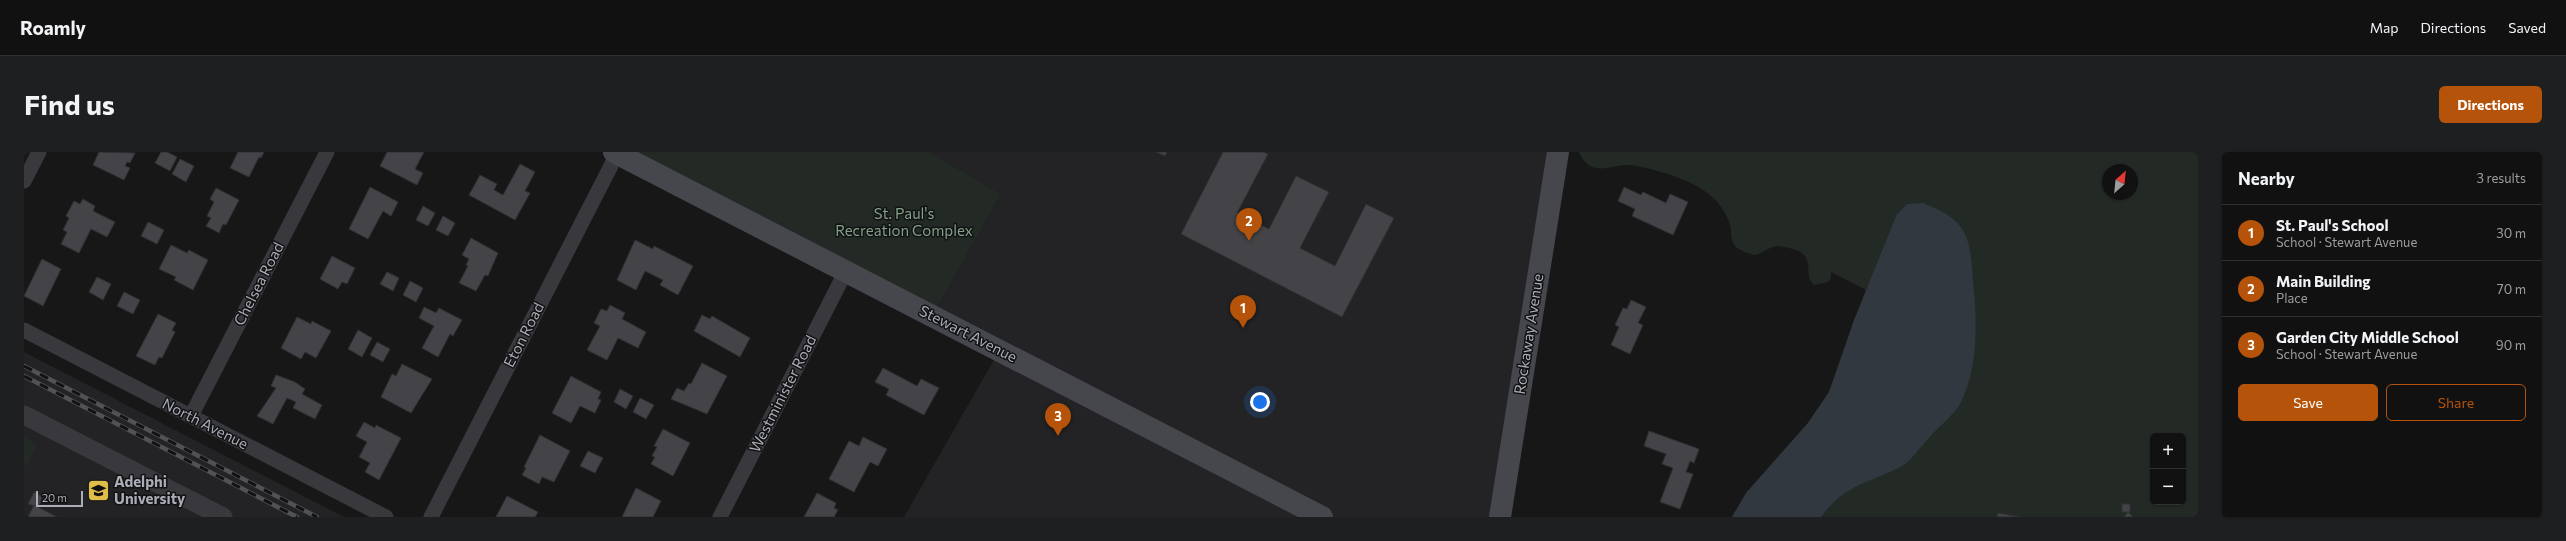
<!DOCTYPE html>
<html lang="en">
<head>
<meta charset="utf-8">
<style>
	:root { --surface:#111112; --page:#1e1f20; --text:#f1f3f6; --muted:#9c9d9f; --line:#303132; --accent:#b45309 }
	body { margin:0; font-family:Commissioner,sans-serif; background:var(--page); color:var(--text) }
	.controls { position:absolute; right:12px; bottom:12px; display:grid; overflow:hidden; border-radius:6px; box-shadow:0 1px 3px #0004 }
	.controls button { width:36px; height:36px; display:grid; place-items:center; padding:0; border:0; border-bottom:1px solid var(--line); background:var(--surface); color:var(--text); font:20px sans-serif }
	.compass { position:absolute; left:2078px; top:12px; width:36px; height:36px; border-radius:50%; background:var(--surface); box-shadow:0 1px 3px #0004; rotate:27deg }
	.scale { position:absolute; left:12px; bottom:10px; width:47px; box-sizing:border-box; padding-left:4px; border:2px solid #aaadb7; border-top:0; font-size:11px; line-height:14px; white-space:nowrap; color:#aaadb7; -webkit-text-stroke:3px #121213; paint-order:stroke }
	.you { position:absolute; left:1236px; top:250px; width:14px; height:14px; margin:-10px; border:3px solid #fff; border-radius:50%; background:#1a73e8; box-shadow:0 0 0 6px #1a73e833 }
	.badge { display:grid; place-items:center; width:26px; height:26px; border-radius:50%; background:var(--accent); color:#fff; font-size:13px; font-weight:700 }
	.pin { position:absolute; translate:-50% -33px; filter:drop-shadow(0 1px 2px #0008) }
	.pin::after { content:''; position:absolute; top:21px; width:14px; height:12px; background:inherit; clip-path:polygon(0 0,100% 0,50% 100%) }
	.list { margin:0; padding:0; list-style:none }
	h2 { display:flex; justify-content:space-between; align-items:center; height:52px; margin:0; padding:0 16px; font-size:17px }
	h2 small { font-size:13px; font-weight:400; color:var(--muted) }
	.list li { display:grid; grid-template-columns:26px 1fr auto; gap:12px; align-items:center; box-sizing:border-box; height:56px; padding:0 16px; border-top:1px solid var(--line) }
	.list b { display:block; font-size:15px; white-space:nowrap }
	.list p { margin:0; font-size:13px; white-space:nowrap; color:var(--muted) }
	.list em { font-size:13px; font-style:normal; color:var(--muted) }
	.actions { display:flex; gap:8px; padding:12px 16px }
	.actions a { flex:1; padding:9px 0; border:1px solid var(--accent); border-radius:6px; text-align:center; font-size:14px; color:var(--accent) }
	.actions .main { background:var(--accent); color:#fff }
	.map { position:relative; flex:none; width:2174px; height:365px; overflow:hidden; border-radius:6px }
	header { display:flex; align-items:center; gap:24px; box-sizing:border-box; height:56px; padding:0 20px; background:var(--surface); border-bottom:1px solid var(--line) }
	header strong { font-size:19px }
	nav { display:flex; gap:22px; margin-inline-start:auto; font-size:14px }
	.intro { display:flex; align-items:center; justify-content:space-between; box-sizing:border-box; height:96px; padding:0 24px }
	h1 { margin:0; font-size:28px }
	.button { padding:10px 18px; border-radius:6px; background:var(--accent); color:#fff; font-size:14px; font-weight:700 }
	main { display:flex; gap:24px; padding:0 24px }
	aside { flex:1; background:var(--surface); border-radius:6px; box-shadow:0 1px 3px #0004 }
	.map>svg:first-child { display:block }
	.built { fill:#232325 }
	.green { fill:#232a25; fill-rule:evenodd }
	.water { fill:#313840 }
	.building { fill:#444448; stroke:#313134 }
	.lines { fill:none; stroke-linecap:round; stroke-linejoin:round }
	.minor { stroke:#38383d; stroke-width:15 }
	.tertiary { stroke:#38383d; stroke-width:19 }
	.secondary { stroke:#46474d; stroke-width:22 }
	.rail-casing { stroke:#515258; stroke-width:4.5 }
	.rail { stroke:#121213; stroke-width:3; stroke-dasharray:9; stroke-linecap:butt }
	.labels { text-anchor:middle; stroke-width:3; stroke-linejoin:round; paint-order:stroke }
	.park-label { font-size:15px; fill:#83a088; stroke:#121213 }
	.street-label { font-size:15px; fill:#aaadb7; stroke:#121213 }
	.poi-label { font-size:15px; font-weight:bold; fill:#aaadb7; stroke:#121213; text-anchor:start }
</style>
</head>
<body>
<header>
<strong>Roamly</strong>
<nav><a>Map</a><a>Directions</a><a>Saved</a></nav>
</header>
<div class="intro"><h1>Find us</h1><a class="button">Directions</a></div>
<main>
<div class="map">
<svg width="2174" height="365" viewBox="0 0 2174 365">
	<rect width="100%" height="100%" fill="#171718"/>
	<!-- built -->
	<g class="built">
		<polygon points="905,0 1536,0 1476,365 880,365 975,199 908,165 977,42"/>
		<polygon points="0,200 320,365 0,365"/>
	</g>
	<!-- green -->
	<g class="green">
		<polygon points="589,0 905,0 977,42 908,165"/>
		<path d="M1555,0H2174V365H1708L1722,341L1784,271L1805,240L1842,138L1807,120V126L1804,130L1790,133C1777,122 1796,103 1765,96C1761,95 1756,94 1753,94C1744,95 1739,102 1730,103C1698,94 1713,86 1703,65C1695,46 1675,33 1655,26C1643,21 1615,13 1602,13C1592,13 1579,19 1569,15C1563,13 1557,6 1555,0ZM2084,18H2108V42H2084ZM2129,284H2159V350H2129Z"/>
		<polygon points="0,284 13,293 3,313 0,314"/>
	</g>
	<!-- water -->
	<path class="water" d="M1899,51C1944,69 1946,83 1949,130C1953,168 1955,216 1936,252C1929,264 1914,275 1905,286C1897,294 1888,308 1878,314C1844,332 1822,331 1797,365H1708L1722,341L1784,271L1805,240L1830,168L1873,62L1883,52Z"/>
	<!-- building -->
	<g class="building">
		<polygon points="75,0 111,1 106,11 103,10 101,14 106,16 100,28 69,13"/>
		<polygon points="137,0 143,0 153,5 146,19 131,11"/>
		<polygon points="214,0 240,0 237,6 235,5 225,25 206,16"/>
		<polygon points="363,0 400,0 391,17 399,21 393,33 356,14"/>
		<polygon points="1132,0 1143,0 1141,4"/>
		<polygon points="1199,0 1239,0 1244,2 1213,61 1245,77 1272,24 1305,40 1276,96 1311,114 1342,52 1370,66 1318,165 1157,82"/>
		<polygon points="156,7 170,14 162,30 148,22"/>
		<polygon points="496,12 511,20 501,39 506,41 491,68 445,43 456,23 473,32 470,38 479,43"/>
		<polygon points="346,35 374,50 367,64 359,59 344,87 325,77"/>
		<polygon points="1600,35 1617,43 1619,40 1642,51 1646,42 1664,50 1649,83 1608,64 1611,57 1594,49"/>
		<polygon points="192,36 215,48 202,73 199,72 195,81 182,74 187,66 183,64 190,50 186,47"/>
		<polygon points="59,47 71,54 69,59 91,70 83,85 67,77 55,101 37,92 43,80 39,78 45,66 42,64 50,49 56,52"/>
		<polygon points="399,54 411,61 404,74 392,68"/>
		<polygon points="419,64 431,71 424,84 412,78"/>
		<polygon points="124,70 140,78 133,92 117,84"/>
		<polygon points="447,86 474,101 464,124 461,123 452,139 435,131 444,114 442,113 445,107 438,103"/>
		<polygon points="611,88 629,97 630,94 669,114 654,143 636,133 639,128 621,119 612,138 593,128"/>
		<polygon points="147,93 163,101 165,98 184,108 169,138 150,128 152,125 135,117"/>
		<polygon points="308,104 331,116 323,132 318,130 314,137 296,127"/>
		<polygon points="18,107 37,117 19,154 0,144"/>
		<polygon points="363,120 375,126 369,139 356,132"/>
		<polygon points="73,125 87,132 79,148 65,140"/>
		<polygon points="386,129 399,136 392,150 379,143"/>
		<polygon points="100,140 116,148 109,162 93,154"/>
		<polygon points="1607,148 1622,155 1614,171 1619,173 1606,202 1587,193 1595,175 1591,173 1599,156 1603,157"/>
		<polygon points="586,153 601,161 598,167 622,180 614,196 594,186 583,208 563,198 576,174 570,171 577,157 583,159"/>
		<polygon points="400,155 412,161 415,156 438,168 429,184 426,182 414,205 398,196 410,174 395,166"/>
		<polygon points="134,162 152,171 148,178 151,180 138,206 135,205 131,213 112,204"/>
		<polygon points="678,163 686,167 688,164 726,186 716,205 670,179"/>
		<polygon points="273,165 287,172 288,169 307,179 292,206 281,200 277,207 257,196"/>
		<polygon points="334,178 348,186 338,205 324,197"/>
		<polygon points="353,190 366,197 359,210 346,203"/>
		<polygon points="678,211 703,224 683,262 647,247 653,236 660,239 665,231 667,232"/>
		<polygon points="378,212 408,227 387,261 357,245 368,222 372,224"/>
		<polygon points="859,216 893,234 897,227 915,236 900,263 862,243 865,237 851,230"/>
		<polygon points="252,223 271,230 281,237 278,242 298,253 291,267 269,256 272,250 263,246 249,272 233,264 252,236 247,234"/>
		<polygon points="547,224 577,240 574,247 577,248 571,261 556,254 547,271 528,261"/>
		<polygon points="596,237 609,244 602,257 590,250"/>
		<polygon points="616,246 630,253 622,267 609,260"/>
		<polygon points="340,270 351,276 352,273 377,286 355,328 341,320 346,311 335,305 343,290 332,284"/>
		<polygon points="639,277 666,291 649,324 627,312 631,305 628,304 633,295 630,294"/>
		<polygon points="1625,279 1675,297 1670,311 1666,309 1662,320 1669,322 1656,357 1636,350 1649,316 1638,312 1642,302 1620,294"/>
		<polygon points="516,283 546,299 530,330 518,325 515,332 498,323 502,316 500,315"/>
		<polygon points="839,285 863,297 854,314 846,310 830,340 805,327 825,289 835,294"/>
		<polygon points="564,299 579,306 571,321 556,314"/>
		<polygon points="612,336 637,349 629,365 598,365"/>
		<polygon points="10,340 19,345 14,355 4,352"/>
		<polygon points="793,341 812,351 810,356 814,358 810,365 780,365"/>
		<polygon points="483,344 514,360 511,365 472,365"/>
		<rect x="2098" y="352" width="8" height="8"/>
		<polygon points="10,353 14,355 33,365 4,365"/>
		<polygon points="2104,360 2109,365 2100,365"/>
		<polygon points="1974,361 1996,365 1973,365"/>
	</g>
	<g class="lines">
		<!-- minor -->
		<g class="minor">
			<polyline points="0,29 15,0"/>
			<polyline points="0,178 362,365"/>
			<polyline points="167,264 303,0"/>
			<polyline points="407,365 593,2"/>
			<polyline points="696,365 822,119"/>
		</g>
		<!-- tertiary -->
		<polyline class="tertiary" points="0,263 199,365"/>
		<!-- secondary -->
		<g class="secondary">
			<polyline points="590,0 1298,365"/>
			<polyline points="1476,365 1534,0"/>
		</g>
		<defs>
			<g id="rail">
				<polyline points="0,214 293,365"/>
				<polyline points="0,224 273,365"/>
			</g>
		</defs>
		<!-- rail casing -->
		<use href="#rail" class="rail-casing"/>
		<!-- rail -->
		<use href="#rail" class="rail"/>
	</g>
	<!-- icons -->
	<defs>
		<symbol id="university-square" viewBox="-11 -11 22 22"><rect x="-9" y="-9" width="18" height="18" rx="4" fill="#dfbd48" stroke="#121213"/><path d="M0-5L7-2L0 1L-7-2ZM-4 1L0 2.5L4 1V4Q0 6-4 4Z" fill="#111"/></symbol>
	</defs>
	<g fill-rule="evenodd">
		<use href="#university-square" x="62" y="326" width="25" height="25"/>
	</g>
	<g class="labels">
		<!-- park labels -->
		<g class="park-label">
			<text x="880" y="67">St. Paul's<tspan x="880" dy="17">Recreation Complex</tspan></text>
		</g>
		<!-- street labels -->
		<g class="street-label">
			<text transform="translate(235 132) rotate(-63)" y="5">Chelsea Road</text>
			<text transform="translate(944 182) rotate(27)" y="5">Stewart Avenue</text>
			<text transform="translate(1505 182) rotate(-81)" y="5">Rockaway Avenue</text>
			<text transform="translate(500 183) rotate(-63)" y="5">Eton Road</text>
			<text transform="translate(759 242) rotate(-63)" y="5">Westminister Road</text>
			<text transform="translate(181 272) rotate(27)" y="5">North Avenue</text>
		</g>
		<!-- poi labels -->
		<g class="poi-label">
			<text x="90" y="335">Adelphi<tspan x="90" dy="17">University</tspan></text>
		</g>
	</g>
</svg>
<div class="controls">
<button>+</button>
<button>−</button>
</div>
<svg class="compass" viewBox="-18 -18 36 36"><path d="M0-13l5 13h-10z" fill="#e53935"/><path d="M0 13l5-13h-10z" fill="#9c9d9f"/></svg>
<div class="scale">20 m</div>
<div class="you"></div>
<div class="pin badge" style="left:1219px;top:176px">1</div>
<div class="pin badge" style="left:1225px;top:89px">2</div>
<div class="pin badge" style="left:1034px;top:284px">3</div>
</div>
<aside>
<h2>Nearby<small>3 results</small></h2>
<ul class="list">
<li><span class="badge">1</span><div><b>St. Paul's School</b><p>School · Stewart Avenue</p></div><em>30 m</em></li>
<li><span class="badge">2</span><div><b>Main Building</b><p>Place</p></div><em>70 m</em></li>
<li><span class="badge">3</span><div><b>Garden City Middle School</b><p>School · Stewart Avenue</p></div><em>90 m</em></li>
</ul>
<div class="actions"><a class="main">Save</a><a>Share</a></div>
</aside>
</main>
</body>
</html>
